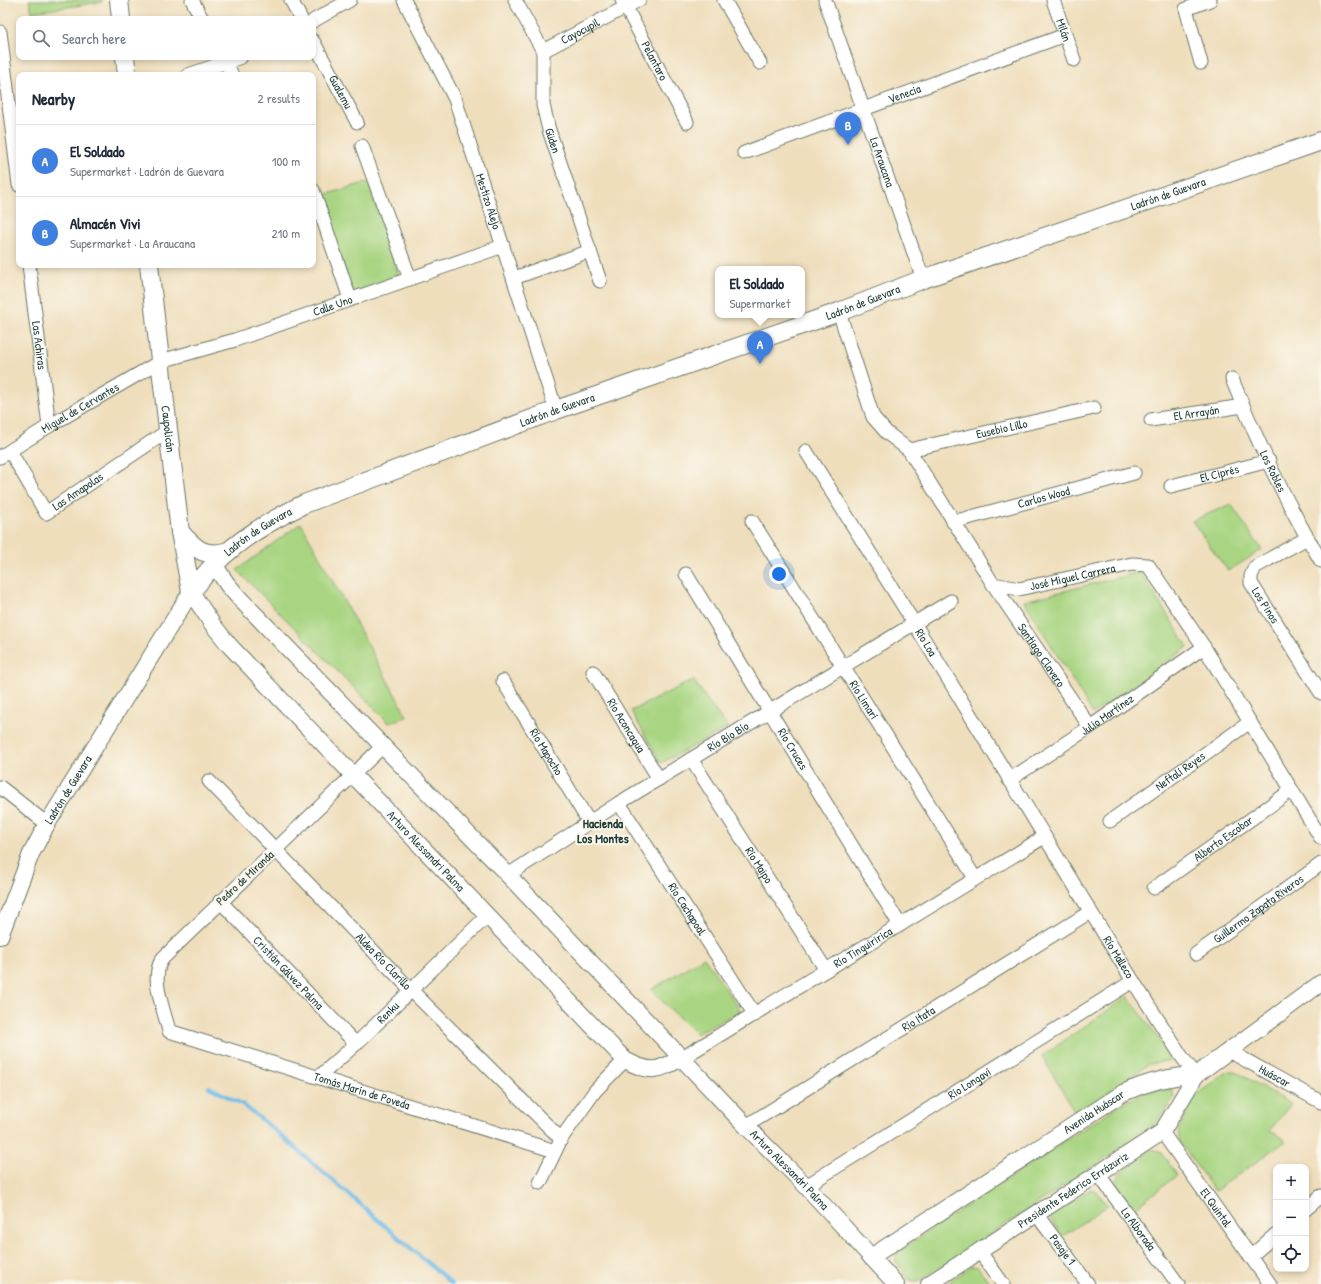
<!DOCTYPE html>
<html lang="en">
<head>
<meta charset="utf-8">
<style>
	:root { --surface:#fff; --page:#f6f6f7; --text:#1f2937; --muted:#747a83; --line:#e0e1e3; --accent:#1a73e8 }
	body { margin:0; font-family:"Patrick Hand",sans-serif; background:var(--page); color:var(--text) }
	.controls { position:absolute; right:12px; bottom:12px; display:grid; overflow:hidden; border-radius:8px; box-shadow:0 2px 6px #0003 }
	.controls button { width:36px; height:36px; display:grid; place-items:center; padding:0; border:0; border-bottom:1px solid var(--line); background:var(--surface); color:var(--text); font:20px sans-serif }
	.you { position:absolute; left:779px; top:574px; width:14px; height:14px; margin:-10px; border:3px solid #fff; border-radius:50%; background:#1a73e8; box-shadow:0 0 0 6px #1a73e833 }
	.badge { display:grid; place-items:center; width:26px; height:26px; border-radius:50%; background:var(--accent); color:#fff; font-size:13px; font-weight:700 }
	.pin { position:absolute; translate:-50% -33px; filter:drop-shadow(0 1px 2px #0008) }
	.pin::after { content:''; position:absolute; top:21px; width:14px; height:12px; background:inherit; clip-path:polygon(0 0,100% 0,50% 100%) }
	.popup { position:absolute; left:715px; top:266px; width:90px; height:52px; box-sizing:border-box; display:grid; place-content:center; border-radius:8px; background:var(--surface); filter:drop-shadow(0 1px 3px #0005); font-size:13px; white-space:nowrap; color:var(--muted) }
	.popup b { font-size:15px; color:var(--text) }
	.popup::after { content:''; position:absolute; left:50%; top:100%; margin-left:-8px; border:8px solid transparent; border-top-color:var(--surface) }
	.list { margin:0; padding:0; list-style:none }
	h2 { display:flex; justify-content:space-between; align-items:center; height:52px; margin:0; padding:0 16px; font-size:17px }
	h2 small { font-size:13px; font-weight:400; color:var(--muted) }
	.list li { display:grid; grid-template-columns:26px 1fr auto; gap:12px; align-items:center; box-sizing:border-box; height:72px; padding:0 16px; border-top:1px solid var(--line) }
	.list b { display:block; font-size:15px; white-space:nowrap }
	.list p { margin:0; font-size:13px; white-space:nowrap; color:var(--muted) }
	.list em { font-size:13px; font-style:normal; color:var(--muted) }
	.icon { flex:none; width:22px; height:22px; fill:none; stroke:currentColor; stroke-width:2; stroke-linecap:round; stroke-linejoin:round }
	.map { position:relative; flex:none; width:1321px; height:1284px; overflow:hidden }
	.search { position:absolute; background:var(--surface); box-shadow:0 2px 6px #0003; left:16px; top:16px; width:300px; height:44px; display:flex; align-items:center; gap:10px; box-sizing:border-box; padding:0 14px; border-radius:8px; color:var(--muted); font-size:15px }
	.panel { position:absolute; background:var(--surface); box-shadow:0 2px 6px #0003; left:16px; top:72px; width:300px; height:196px; border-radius:8px }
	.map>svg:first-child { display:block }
	.green { fill:#a9d582; stroke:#64895b }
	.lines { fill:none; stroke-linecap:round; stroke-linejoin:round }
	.stream { stroke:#71bdea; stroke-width:4 }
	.minor-casing { stroke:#687564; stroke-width:15 }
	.tertiary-casing { stroke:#687564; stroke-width:18 }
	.secondary-casing { stroke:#687564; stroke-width:20 }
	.minor { stroke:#fff; stroke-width:13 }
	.tertiary { stroke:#fff; stroke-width:16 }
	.secondary { stroke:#fff; stroke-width:18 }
	.labels { text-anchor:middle; stroke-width:4; stroke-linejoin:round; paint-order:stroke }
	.street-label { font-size:12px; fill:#1f3d34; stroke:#fbf7ec }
	.neighbourhood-label { font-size:13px; font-weight:bold; fill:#1f3d34; stroke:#fbf7ec }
</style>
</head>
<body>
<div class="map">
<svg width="1321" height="1284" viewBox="0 0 1321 1284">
	<rect width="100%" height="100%" fill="#fbf7ec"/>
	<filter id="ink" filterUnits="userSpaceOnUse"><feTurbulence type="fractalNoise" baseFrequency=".025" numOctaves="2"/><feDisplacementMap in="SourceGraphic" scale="8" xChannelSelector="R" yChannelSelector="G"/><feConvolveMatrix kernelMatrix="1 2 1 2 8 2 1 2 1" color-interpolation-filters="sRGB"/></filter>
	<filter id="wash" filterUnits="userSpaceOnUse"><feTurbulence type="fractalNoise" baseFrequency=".012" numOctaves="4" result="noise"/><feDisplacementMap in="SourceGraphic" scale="16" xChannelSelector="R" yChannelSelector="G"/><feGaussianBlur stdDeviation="0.9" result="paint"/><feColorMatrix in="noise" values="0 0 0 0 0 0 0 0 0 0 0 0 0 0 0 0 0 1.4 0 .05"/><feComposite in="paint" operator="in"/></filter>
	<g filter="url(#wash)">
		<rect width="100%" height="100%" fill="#efdebc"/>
		<!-- green -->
		<g class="green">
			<polygon points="29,0 102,0 102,2 32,12"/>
			<polygon points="368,182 400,279 353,294 321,196"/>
			<polygon points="1231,504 1262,550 1228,571 1192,521"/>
			<polygon points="301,523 407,716 389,723 237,570"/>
			<polygon points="1140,572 1188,647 1093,714 1024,601"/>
			<polygon points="693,680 728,728 661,763 631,711"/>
			<polygon points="704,957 741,1011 696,1034 651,990"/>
			<polygon points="1128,996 1174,1060 1149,1064 1076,1114 1042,1056"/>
			<polygon points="1229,1071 1235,1071 1291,1104 1270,1130 1286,1141 1215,1191 1180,1143 1178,1132 1194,1096"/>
			<polygon points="1164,1088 1172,1090 1174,1097 1159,1120 1147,1131 918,1282 907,1279 895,1260 897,1252 1121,1104 1143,1093"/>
			<polygon points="1152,1149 1160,1151 1177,1175 1134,1209 1116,1184 1119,1174"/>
			<polygon points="1091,1189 1097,1191 1107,1206 1063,1236 1049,1217"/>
			<polygon points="971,1266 978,1267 992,1284 946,1284"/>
		</g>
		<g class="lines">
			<!-- stream -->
			<polyline class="stream" points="209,1087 242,1104 271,1127 452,1284"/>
		</g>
	</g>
	<g filter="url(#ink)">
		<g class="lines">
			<defs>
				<g id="minor">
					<polyline points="192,0 202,19"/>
					<polyline points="291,0 301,19"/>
					<path id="s1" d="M404,0L455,99L556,410"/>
					<path id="s2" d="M515,0L543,51V105L549,130L600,281"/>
					<path id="s3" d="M622,0L687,122"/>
					<polyline points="724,0 760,63"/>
					<path id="s4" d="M825,0L923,279"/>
					<path id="s5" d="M1053,0L1074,60"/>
					<polyline points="313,21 350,0"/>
					<polyline points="0,32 19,185"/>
					<path id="s6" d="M313,41L357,122"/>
					<path id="s7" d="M543,51L639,0"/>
					<polyline points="223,57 232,75"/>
					<polyline points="1201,63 1186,9 1210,0"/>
					<polyline points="188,75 241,57"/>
					<polyline points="362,146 410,279"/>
					<path id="s8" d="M744,153L1065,35"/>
					<polyline points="313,190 350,299"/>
					<path id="s9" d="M29,265L49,426"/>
					<polyline points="514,278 590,251"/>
					<path id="s10" d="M839,312L873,417L887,433L909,450L993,584L1019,589L1132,564L1148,565L1204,647L1321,838"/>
					<path id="s11" d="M1232,379C1257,441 1286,503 1321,561"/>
					<path id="s12" d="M1151,420L1243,406"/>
					<path id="s13" d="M909,450L1094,408"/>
					<path id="s14" d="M10,451L46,513L169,430"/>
					<path id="s15" d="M806,451L914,623L1133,981L1182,1057L1196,1075"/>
					<path id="s16" d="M0,457L49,426L161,361L235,340L503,246"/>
					<path id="s17" d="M1171,486L1269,461"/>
					<path id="s18" d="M752,521L975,878"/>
					<path id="s19" d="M953,522L1134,473"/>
					<path id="s20" d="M1307,538L1255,567L1251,576V583L1321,693"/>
					<path id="s21" d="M686,574L900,925"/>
					<path id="s22" d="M993,584L1090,727"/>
					<path id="s23" d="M593,672L659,779"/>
					<path id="s24" d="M503,681L589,822"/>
					<path id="s25" d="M383,746L163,958C149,977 164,1009 169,1031L555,1151"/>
					<path id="s26" d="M691,759L826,970"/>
					<path id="s27" d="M1009,780L1090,727L1204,647"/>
					<path id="s28" d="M209,781L411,990L561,1139"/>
					<polyline points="0,787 47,824"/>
					<path id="s29" d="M619,803L755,1015"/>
					<path id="s30" d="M1110,821L1250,722"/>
					<path id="s31" d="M508,875L619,803L951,601"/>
					<path id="s32" d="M1154,888L1292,790"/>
					<path id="s33" d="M220,901L356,1044"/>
					<path id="s34" d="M1196,954L1321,864"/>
					<path id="s35" d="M1229,1051L1321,1102"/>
					<path id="s36" d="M682,1058L1044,837"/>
					<path id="s37" d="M320,1076L356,1044L488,915"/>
					<path id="s38" d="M746,1126L1090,912"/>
					<path id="s39" d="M1162,1132L1270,1284"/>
					<path id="s40" d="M1099,1175L1178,1284"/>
					<polyline points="540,1183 561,1139 595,1091 625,1060"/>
					<path id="s41" d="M806,1186L1133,981"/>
					<polyline points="1306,1209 1321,1196"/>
					<path id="s42" d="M1037,1215L1088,1284"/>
					<polyline points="980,1252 1003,1284"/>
					<polyline points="1250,1257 1276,1234"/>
				</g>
				<g id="tertiary">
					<path id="s43" d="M214,564L227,584L241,600L508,875L746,1126L806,1186L896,1284"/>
					<path id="s44" d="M0,936L31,854L47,824L191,592L213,625L229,645L625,1060C651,1074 657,1071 682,1058"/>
					<path id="s45" d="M871,1257L1123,1093C1147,1082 1170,1076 1196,1075L1321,983"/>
					<path id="s46" d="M929,1284L1162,1132L1196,1075"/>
				</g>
				<g id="secondary">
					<polyline points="119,0 121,19"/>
					<polyline points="125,57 127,75"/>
					<path id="s47" d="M149,265L180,532L191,592"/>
					<path d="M180,532C196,550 205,558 229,551"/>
					<path id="s48" d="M191,592C199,583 206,572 215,564C240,538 272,520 304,504L556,410L839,312L923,279L1321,141"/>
				</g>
			</defs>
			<!-- minor casing -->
			<use href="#minor" class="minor-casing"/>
			<!-- tertiary casing -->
			<use href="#tertiary" class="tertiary-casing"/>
			<!-- secondary casing -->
			<use href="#secondary" class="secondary-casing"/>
			<!-- minor -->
			<use href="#minor" class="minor"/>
			<!-- tertiary -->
			<use href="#tertiary" class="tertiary"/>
			<!-- secondary -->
			<use href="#secondary" class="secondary"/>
		</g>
	</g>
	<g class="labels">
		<!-- street labels -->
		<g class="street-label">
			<text dy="4" stroke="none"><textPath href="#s5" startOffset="32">Milán</textPath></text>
			<text dy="4" stroke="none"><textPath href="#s7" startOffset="42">Cayocupil</textPath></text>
			<text dy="4" stroke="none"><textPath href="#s3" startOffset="69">Pelantaro</textPath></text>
			<text dy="4" stroke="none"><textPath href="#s6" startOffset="58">Gualemu</textPath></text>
			<text dy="4" stroke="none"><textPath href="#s8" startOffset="171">Venecia</textPath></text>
			<text dy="4" stroke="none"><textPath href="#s2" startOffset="149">Güden</textPath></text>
			<text dy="4" stroke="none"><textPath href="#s4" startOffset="172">La Araucana</textPath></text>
			<text dy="4" stroke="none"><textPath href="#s48" startOffset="1063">Ladrón de Guevara</textPath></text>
			<text dy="4" stroke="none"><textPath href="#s1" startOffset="219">Mestizo Alejo</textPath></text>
			<text dy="4" stroke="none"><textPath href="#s48" startOffset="739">Ladrón de Guevara</textPath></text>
			<text dy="4" stroke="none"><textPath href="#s16" startOffset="368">Calle Uno</textPath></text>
			<text dy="4" stroke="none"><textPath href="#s9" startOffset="81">Las Achiras</textPath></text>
			<text dy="4" stroke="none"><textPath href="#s16" startOffset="94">Miguel de Cervantes</textPath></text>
			<text dy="4" stroke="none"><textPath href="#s48" startOffset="415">Ladrón de Guevara</textPath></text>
			<text dy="4" stroke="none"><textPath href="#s12" startOffset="46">El Arrayán</textPath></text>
			<text dy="4" stroke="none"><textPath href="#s47" startOffset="165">Caupolicán</textPath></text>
			<text dy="4" stroke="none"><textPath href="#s13" startOffset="95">Eusebio Lillo</textPath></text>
			<text dy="4" stroke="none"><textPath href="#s11" startOffset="101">Los Robles</textPath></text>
			<text dy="4" stroke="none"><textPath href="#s17" startOffset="50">El Ciprés</textPath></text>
			<text dy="4" stroke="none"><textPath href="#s14" startOffset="110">Las Amapolas</textPath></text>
			<text dy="4" stroke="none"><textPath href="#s19" startOffset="94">Carlos Wood</textPath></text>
			<text dy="4" stroke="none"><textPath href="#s48" startOffset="91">Ladrón de Guevara</textPath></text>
			<text dy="4" stroke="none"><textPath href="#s10" startOffset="399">José Miguel Carrera</textPath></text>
			<text dy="4" stroke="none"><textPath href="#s20" startOffset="103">Los Pinos</textPath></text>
			<text dy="4" stroke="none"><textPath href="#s15" startOffset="226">Río Loa</textPath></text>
			<text dy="4" stroke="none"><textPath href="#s22" startOffset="86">Santiago Clavero</textPath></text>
			<text dy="4" stroke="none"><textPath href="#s18" startOffset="211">Río Limarí</textPath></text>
			<text dy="4" stroke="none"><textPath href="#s27" startOffset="118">Julio Martínez</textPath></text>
			<text dy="4" stroke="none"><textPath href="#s23" startOffset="63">Río Aconcagua</textPath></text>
			<text dy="4" stroke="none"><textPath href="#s31" startOffset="260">Río Bío Bío</textPath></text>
			<text dy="4" stroke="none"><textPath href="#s21" startOffset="205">Río Cruces</textPath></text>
			<text dy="4" stroke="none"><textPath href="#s24" startOffset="83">Río Mapocho</textPath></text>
			<text dy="4" stroke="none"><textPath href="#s30" startOffset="86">Neftalí Reyes</textPath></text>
			<text dy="4" stroke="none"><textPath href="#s44" startOffset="162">Ladrón de Guevara</textPath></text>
			<text dy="4" stroke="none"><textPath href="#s32" startOffset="85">Alberto Escobar</textPath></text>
			<text dy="4" stroke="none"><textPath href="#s44" startOffset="745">Arturo Alessandri Palma</textPath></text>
			<text dy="4" stroke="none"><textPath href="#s26" startOffset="126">Río Maipo</textPath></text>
			<text transform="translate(245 878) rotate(-43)" y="4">Pedro de Miranda</text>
			<text dy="4" stroke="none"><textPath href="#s29" startOffset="126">Río Cachapoal</textPath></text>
			<text dy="4" stroke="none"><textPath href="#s34" startOffset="77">Guillermo Zapata Riveros</textPath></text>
			<text dy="4" stroke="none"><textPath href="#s36" startOffset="212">Río Tinguiririca</textPath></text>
			<text dy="4" stroke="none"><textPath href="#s15" startOffset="595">Río Malleco</textPath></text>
			<text dy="4" stroke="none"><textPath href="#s28" startOffset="251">Aldea Río Clarillo</textPath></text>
			<text dy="4" stroke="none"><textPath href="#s33" startOffset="99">Cristián Gálvez Palma</textPath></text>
			<text dy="4" stroke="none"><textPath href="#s37" startOffset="93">Renku</textPath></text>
			<text dy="4" stroke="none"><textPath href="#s38" startOffset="203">Río Itata</textPath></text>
			<text dy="4" stroke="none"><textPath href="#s35" startOffset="52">Huáscar</textPath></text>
			<text dy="4" stroke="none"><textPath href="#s41" startOffset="193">Río Longaví</textPath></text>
			<text dy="4" stroke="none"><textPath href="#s25" startOffset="583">Tomás Marín de Poveda</textPath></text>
			<text dy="4" stroke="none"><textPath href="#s45" startOffset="266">Avenida Huáscar</textPath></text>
			<text dy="4" stroke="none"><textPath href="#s43" startOffset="836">Arturo Alessandri Palma</textPath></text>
			<text dy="4" stroke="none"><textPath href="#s46" startOffset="172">Presidente Federico Errázuriz</textPath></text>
			<text dy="4" stroke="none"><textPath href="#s39" startOffset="93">El Quintal</textPath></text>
			<text dy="4" stroke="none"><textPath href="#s40" startOffset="67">La Alborada</textPath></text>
			<text dy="4" stroke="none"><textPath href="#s42" startOffset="43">Pasaje 1</textPath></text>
		</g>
		<!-- neighbourhood labels -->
		<g class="neighbourhood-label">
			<text x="603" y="828">Hacienda<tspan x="603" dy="15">Los Montes</tspan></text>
		</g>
	</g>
</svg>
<div class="controls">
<button>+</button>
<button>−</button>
<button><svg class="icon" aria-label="locate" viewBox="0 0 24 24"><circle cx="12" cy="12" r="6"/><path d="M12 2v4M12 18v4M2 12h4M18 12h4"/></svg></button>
</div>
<div class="you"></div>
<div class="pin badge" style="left:760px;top:364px;background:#3f7fe0">A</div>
<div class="popup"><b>El Soldado</b>Supermarket</div>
<div class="pin badge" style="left:848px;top:145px;background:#3f7fe0">B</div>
<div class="search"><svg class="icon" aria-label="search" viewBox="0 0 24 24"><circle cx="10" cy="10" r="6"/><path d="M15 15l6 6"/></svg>Search here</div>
<section class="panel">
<h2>Nearby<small>2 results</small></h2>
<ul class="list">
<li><span class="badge" style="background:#3f7fe0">A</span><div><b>El Soldado</b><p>Supermarket · Ladrón de Guevara</p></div><em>100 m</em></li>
<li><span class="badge" style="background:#3f7fe0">B</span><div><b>Almacén Vivi</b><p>Supermarket · La Araucana</p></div><em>210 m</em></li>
</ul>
</section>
</div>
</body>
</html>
